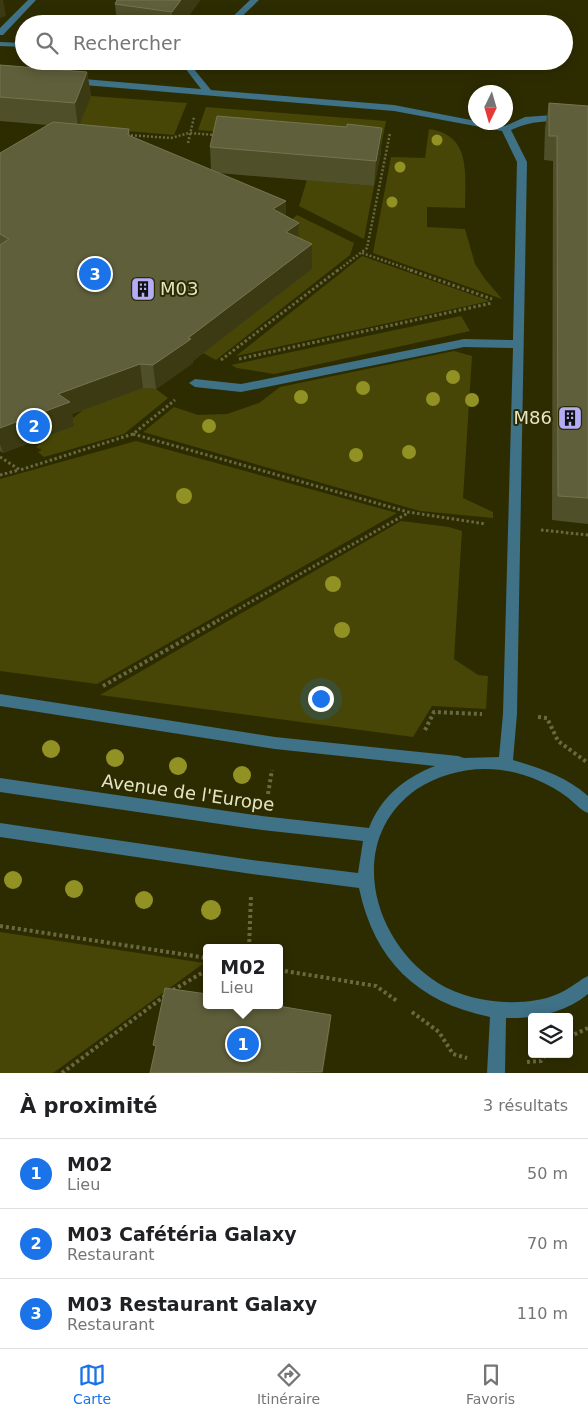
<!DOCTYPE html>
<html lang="fr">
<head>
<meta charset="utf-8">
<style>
	:root { --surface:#fff; --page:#f2f2f2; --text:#202124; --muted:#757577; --line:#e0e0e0; --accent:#1a73e8 }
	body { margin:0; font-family:"DejaVu Sans",sans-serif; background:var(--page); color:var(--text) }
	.controls { position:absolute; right:15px; bottom:15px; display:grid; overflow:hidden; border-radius:5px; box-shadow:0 2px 12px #0003 }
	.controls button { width:45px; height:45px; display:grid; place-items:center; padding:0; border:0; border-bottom:1px solid var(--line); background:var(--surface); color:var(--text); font:25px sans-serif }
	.compass { position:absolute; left:468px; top:85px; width:45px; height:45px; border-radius:50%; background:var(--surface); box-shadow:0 2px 12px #0003; rotate:185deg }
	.you { position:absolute; left:320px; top:698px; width:18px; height:18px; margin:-12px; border:4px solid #fff; border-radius:50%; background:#1a73e8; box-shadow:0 0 0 8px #1a73e833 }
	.badge { display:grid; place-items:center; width:32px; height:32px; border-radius:50%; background:var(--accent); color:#fff; font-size:16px; font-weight:700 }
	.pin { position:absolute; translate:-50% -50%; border:2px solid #fff; box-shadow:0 1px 5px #0006 }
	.popup { position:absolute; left:203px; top:944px; width:80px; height:65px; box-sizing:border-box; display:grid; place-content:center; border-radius:5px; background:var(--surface); filter:drop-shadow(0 1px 4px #0005); font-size:16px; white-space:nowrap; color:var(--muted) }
	.popup b { font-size:19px; color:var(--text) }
	.popup::after { content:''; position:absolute; left:50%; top:100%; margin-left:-10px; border:10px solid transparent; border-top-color:var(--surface) }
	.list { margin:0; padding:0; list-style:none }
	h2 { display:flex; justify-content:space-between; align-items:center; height:65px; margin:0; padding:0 20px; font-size:21px }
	h2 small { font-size:16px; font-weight:400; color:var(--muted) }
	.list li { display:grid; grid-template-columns:32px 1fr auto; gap:15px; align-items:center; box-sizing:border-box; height:70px; padding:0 20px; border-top:1px solid var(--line) }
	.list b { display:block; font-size:19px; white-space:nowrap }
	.list p { margin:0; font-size:16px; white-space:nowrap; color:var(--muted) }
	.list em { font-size:16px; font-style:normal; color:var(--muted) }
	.icon { flex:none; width:28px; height:28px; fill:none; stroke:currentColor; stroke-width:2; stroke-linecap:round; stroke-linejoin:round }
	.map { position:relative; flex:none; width:588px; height:1073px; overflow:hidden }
	.search { position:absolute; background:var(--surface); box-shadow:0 2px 12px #0003; left:15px; right:15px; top:15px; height:55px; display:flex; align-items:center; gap:12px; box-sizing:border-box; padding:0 18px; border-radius:28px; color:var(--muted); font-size:19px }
	.sheet { height:275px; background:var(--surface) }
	nav { display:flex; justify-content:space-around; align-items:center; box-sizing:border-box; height:70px; border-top:1px solid var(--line); background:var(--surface); font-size:14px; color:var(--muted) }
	nav a { display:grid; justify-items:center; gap:2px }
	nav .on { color:var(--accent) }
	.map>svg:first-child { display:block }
	.green { fill:#474607 }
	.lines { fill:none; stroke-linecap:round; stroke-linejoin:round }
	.path-far2 { stroke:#696941; stroke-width:2.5; stroke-dasharray:2 2; stroke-linecap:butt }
	.path-far1 { stroke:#696941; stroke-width:3; stroke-dasharray:2.5 2.5; stroke-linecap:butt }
	.path { stroke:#696941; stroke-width:4; stroke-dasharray:3 3; stroke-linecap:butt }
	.minor { fill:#3f7187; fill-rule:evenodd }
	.tree { fill:#929124 }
	.wall { fill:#4f4f2a }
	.shaded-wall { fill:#3b3a12 }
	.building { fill:#5f5f3b; stroke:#747450 }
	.labels { text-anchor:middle; stroke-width:4; stroke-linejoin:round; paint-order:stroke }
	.poi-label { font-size:18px; fill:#e4e5c6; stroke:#2d2c00; text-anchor:start }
	.street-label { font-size:18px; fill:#e4e5c6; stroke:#2d2c00 }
</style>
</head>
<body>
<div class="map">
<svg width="588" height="1073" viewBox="0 0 588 1073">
	<rect width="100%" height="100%" fill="#2d2c00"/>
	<!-- green -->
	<g class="green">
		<polygon points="91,96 187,103 174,135 79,127"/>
		<polygon points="206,107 386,121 381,146 198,130"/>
		<path d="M429,129C472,135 465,175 465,208L427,207V227L465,229L475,264L485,279L502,299L373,253L391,157L425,158Z"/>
		<polygon points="307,180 374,186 364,239 299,206"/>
		<polygon points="297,215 354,243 350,255 216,360 203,353 311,269 286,225"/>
		<polygon points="362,256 490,301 236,356"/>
		<polygon points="461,316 470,331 274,374 237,368 231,365"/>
		<polygon points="454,351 472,356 463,498 493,512 493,518 420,511 143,432 174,407 198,415 227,414 259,403 280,387"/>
		<polygon points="117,385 156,389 168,398 124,434 44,457 38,452 42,450 36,447 52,434 74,426 68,422 83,410 105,402"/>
		<polygon points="136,441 397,513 97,684 0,671 0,479"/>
		<polygon points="401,521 449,527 462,531 454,659 478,675 488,676 486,709 432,706 413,737 100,695"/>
		<polygon points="0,932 204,963 53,1073 0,1073"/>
	</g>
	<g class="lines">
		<!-- path-far2 -->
		<g class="path-far2">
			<polyline points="127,135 171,138 189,133 215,135"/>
			<polyline points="188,143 194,117"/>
			<polyline points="362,253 414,271"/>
			<polyline points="337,271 367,248 390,133"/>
		</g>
		<!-- path-far1 -->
		<g class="path-far1">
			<polyline points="410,270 492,299"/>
			<polyline points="239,359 492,303"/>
			<polyline points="221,360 338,270"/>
			<polyline points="133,434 408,512 486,524"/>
			<polyline points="0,457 20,470 133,434 175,400"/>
			<polyline points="0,475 19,470"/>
			<polyline points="541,530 588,535"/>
			<polyline points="217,621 408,513"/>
		</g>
		<!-- path -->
		<g class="path">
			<polyline points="103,686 219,620"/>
			<polyline points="538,717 547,718 558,741 588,763"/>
			<polyline points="425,730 434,712 482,714"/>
			<polyline points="268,794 272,770"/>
			<polyline points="0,926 207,958"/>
			<polyline points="249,948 251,896"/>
			<polyline points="279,970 376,986 397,1001"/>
			<polyline points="173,990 207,970"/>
			<polyline points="412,1012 439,1032 453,1054 467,1058"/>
			<polyline points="569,1037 588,1028"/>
			<polyline points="527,1062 541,1061 546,1054"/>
			<polyline points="62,1073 166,995"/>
		</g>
		<!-- minor -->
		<g class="minor">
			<polygon points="28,0 36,0 3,35 0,35 0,28"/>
			<polygon points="250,0 259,0 234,24 225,24"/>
			<polygon points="0,42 24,43 24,47 0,46"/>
			<path d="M187,61H195L193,68L211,90L394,105L476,121V122L505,126L525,117L553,115L588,118V124C560,121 537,118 511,130L527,162L517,714L513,760C540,768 567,777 588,796V813C580,810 574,802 567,797C548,783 524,773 501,770C473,766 441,773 417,789C345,839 371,941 438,983C466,1000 505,1006 537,1000C549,998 559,994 569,988C576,984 581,979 588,976V994C565,1013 535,1019 506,1018L505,1073H487L490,1017C417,1002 374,960 359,888L252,874L0,837V823L252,860L358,873L363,841L262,830L0,792V778L262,816L369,828C381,797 404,778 435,766L275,749L0,706V694L275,737L458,756L464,758L499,757L503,714L513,348L464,347L241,392L195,387L189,383L195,379L241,384L464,339L513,340L517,162L502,131L394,111L72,84L68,81L72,78L201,89L185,68Z"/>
		</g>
	</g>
	<!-- trees -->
	<g class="tree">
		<circle cx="437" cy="140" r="5.5"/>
		<circle cx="400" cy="167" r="5.5"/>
		<circle cx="392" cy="202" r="5.5"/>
		<circle cx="453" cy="377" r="7"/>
		<circle cx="363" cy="388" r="7"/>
		<circle cx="301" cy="397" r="7"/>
		<circle cx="433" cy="399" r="7"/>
		<circle cx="472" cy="400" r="7"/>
		<circle cx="209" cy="426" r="7"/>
		<circle cx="409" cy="452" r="7"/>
		<circle cx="356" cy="455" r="7"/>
		<circle cx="184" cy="496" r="8"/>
		<circle cx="333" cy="584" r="8"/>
		<circle cx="342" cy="630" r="8"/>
		<circle cx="51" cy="749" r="9"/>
		<circle cx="115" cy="758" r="9"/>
		<circle cx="178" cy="766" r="9"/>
		<circle cx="242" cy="775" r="9"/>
		<circle cx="13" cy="880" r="9"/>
		<circle cx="74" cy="889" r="9"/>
		<circle cx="144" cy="900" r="9"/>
		<circle cx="211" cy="910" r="10"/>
	</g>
	<!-- wall -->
	<g class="wall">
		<polygon points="117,0 200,0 183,24 117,24 115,4"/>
		<polygon points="0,65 87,72 91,96 80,124 129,129 130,136 211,170 210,147 381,152 374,186 218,173 286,201 286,216 299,223 298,238 312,269 193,361 193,363 156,389 143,388 72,414 74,426 3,453 0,451 0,153 47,125 0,121"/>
		<polygon points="549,103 588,106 588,524 552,520 553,161 544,160 545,128"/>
	</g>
	<!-- shaded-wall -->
	<g class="shaded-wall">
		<polygon points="0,0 3,0 6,16 0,18"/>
		<polygon points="181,0 200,0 183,24 173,24 172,12"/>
		<polygon points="87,72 91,96 78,128 75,103"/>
		<polygon points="382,128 381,152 374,186 376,161"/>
		<polygon points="286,201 286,225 273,209"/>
		<polygon points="299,223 298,247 286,232"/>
		<polygon points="312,244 312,269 193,361 193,363 156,389 153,365"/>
		<polygon points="140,364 143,388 72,414 74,426 3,453 0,444 0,428 58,394"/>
		<polygon points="331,1015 330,1030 323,1073 322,1073"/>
	</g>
	<!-- building -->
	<g class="building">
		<polygon points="117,0 181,0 172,12 115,4"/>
		<polygon points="0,65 87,72 75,103 0,97"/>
		<polygon points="549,103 588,106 588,498 558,496 557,136 549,136"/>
		<polygon points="217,116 347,127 347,124 382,128 376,161 210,147"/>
		<polygon points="53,122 129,129 128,135 286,201 273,209 299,223 286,232 312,244 188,338 191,339 153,365 140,364 58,394 70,402 0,428 0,245 9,239 0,234 0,153"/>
		<polygon points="165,988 207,994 207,1005 273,1005 331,1015 322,1072 150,1073 156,1046 153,1045"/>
	</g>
	<!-- icons -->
	<defs>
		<symbol id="building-square" viewBox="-11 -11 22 22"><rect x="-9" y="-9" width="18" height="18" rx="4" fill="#b5acf8" stroke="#2d2c00"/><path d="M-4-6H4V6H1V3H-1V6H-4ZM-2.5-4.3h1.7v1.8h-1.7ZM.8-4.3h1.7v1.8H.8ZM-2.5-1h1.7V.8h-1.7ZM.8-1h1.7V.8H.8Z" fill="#111"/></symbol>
	</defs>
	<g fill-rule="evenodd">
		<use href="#building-square" x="129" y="275" width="28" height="28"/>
		<use href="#building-square" x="556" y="404" width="28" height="28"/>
	</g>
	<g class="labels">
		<!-- poi labels -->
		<g class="poi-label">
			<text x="160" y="295">M03</text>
			<text x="552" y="424" text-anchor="end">M86</text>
		</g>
		<!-- street labels -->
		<g class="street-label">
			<text transform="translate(188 793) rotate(8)" y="6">Avenue de l'Europe</text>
		</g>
	</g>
</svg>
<div class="controls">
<button><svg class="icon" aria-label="layers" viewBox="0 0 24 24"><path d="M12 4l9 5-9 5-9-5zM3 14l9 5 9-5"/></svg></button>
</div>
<svg class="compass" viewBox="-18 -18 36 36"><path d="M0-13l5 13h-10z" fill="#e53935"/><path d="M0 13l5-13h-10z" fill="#757577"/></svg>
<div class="you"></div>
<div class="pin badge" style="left:243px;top:1044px">1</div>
<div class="popup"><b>M02</b>Lieu</div>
<div class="pin badge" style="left:34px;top:426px">2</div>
<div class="pin badge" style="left:95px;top:274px">3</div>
<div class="search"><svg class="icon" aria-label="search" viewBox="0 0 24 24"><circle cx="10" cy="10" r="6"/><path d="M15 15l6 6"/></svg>Rechercher</div>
</div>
<section class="sheet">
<h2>À proximité<small>3 résultats</small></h2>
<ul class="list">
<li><span class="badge">1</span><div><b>M02</b><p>Lieu</p></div><em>50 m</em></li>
<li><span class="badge">2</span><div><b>M03 Cafétéria Galaxy</b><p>Restaurant</p></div><em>70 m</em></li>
<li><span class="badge">3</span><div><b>M03 Restaurant Galaxy</b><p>Restaurant</p></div><em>110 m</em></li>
</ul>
</section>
<nav>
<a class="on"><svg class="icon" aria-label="map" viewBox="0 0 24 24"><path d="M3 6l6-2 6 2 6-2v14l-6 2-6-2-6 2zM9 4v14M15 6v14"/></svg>Carte</a>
<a><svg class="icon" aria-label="directions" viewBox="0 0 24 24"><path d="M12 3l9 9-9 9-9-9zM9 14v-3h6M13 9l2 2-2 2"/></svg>Itinéraire</a>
<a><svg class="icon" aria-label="saved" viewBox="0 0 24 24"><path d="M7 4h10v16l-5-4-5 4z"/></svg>Favoris</a>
</nav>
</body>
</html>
